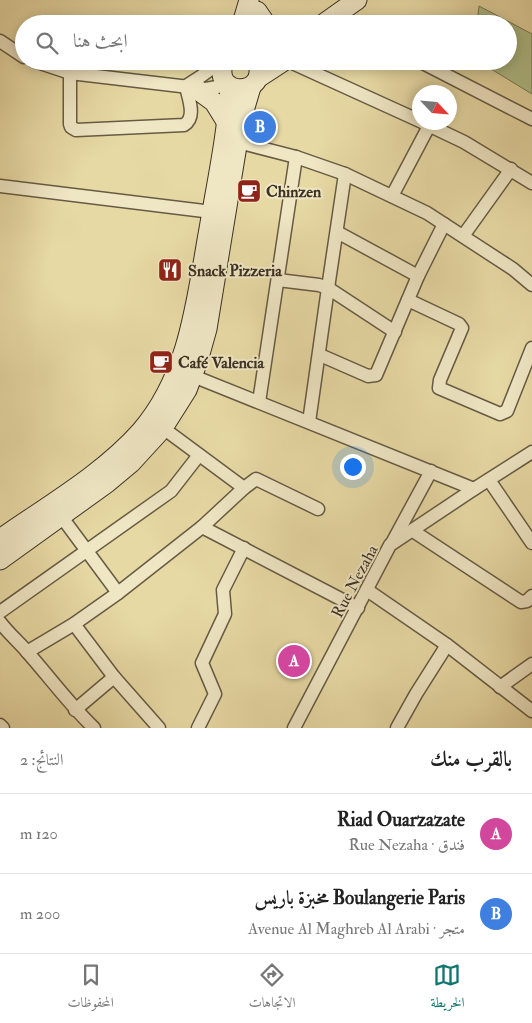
<!DOCTYPE html>
<html lang="ar">
<head>
<meta charset="utf-8">
<style>
	:root { --surface:#fff; --page:#f2f2f2; --text:#222; --muted:#767676; --line:#e0e0e0; --accent:#0f766e }
	body { margin:0; font-family:"IM FELL Double Pica",Amiri,serif; background:var(--page); color:var(--text); direction:rtl }
	.compass { position:absolute; left:412px; top:85px; width:45px; height:45px; border-radius:50%; background:var(--surface); box-shadow:0 2px 12px #0003; rotate:116deg }
	.you { position:absolute; left:352px; top:466px; width:18px; height:18px; margin:-12px; border:4px solid #fff; border-radius:50%; background:#1a73e8; box-shadow:0 0 0 8px #1a73e833 }
	.badge { display:grid; place-items:center; width:32px; height:32px; border-radius:50%; background:var(--accent); color:#fff; font-size:16px; font-weight:700 }
	.pin { position:absolute; translate:-50% -50%; border:2px solid #fff; box-shadow:0 1px 5px #0006 }
	.list { margin:0; padding:0; list-style:none }
	h2 { display:flex; justify-content:space-between; align-items:center; height:65px; margin:0; padding:0 20px; font-size:21px }
	h2 small { font-size:16px; font-weight:400; color:var(--muted) }
	.list li { display:grid; grid-template-columns:32px 1fr auto; gap:15px; align-items:center; box-sizing:border-box; height:80px; padding:0 20px; border-top:1px solid var(--line) }
	.list b { display:block; font-size:19px; white-space:nowrap }
	.list p { margin:0; font-size:16px; white-space:nowrap; color:var(--muted) }
	.list em { font-size:16px; font-style:normal; color:var(--muted) }
	.icon { flex:none; width:28px; height:28px; fill:none; stroke:currentColor; stroke-width:2; stroke-linecap:round; stroke-linejoin:round }
	.map { position:relative; flex:none; width:532px; height:728px; overflow:hidden; direction:ltr }
	.search { position:absolute; background:var(--surface); box-shadow:0 2px 12px #0003; left:15px; right:15px; top:15px; height:55px; display:flex; align-items:center; gap:12px; box-sizing:border-box; padding:0 18px; border-radius:28px; color:var(--muted); font-size:19px }
	.sheet { height:225px; background:var(--surface) }
	nav { display:flex; justify-content:space-around; align-items:center; box-sizing:border-box; height:70px; border-top:1px solid var(--line); background:var(--surface); font-size:14px; color:var(--muted) }
	nav a { display:grid; justify-items:center; gap:2px }
	nav .on { color:var(--accent) }
	.map>svg:first-child { display:block }
	.green { fill:#b1c08a; stroke:#767857 }
	.lines { fill:none; stroke-linecap:round; stroke-linejoin:round }
	.street-casing { stroke:#665b44; stroke-width:15 }
	.secondary-casing { stroke:#3b3124; stroke-width:21 }
	.street { stroke:#efe6c4; stroke-width:12 }
	.secondary { stroke:#efe6c4; stroke-width:19 }
	.labels { text-anchor:middle; stroke-width:4; stroke-linejoin:round; paint-order:stroke }
	.poi-label { font-size:16px; font-weight:bold; fill:#3b3124; stroke:#efe6c4; text-anchor:start }
	.street-label { font-size:16px; fill:#3b3124; stroke:#efe6c4 }
</style>
</head>
<body>
<div class="map">
<svg width="532" height="728" viewBox="0 0 532 728">
	<rect width="100%" height="100%" fill="#e7d9a4"/>
	<filter id="stains"><feTurbulence type="fractalNoise" baseFrequency=".004" numOctaves="4"/><feColorMatrix values="0 0 0 0 .2 0 0 0 0 .09 0 0 0 0 .02 0 0 0 .5 -.17"/></filter>
	<radialGradient id="worn" r=".72"><stop offset=".6" stop-color="#630" stop-opacity="0"/><stop offset="1" stop-color="#630" stop-opacity=".3"/></radialGradient>
	<!-- green -->
	<polygon class="green" points="479,6 532,34 532,94 478,61 508,61 508,24 477,24"/>
	<g class="lines">
		<defs>
			<g id="street">
				<polyline points="0,41 24,57"/>
				<polyline points="34,61 70,73 206,89 228,85"/>
				<polyline points="288,61 420,121"/>
				<polyline points="419,61 532,119"/>
				<path d="M70,73V124L71,127L76,130L184,125C197,117 188,98 186,86"/>
				<polyline points="186,86 200,77 222,61"/>
				<polyline points="422,122 464,142 532,183"/>
				<polyline points="238,142 296,157 345,174 427,213 513,269 532,285"/>
				<polyline points="0,186 212,212"/>
				<polyline points="392,196 429,126"/>
				<polyline points="337,232 418,276"/>
				<polyline points="463,236 511,169"/>
				<polyline points="278,280 319,285 328,288 395,332"/>
				<polyline points="408,300 459,324 462,328 440,380 439,388 500,414 507,411 532,348"/>
				<polyline points="320,355 368,376 376,375 418,276 444,224"/>
				<polyline points="193,376 474,489"/>
				<polyline points="259,402 296,157"/>
				<polyline points="309,422 328,288 345,174"/>
				<polyline points="163,428 244,488 202,527 358,608"/>
				<polyline points="489,480 532,543"/>
				<polyline points="244,488 256,479 318,509"/>
				<polyline points="61,516 118,593"/>
				<polyline points="413,531 521,602 527,601 532,596"/>
				<polyline points="392,543 431,471"/>
				<polyline points="367,590 447,645 532,711"/>
				<polyline points="0,612 171,491 199,455"/>
				<path d="M0,622C9,634 20,643 29,654C51,679 70,705 94,728"/>
				<polyline points="74,624 114,677"/>
				<polyline points="27,652 74,624 118,593 202,527"/>
				<polyline points="500,687 532,664"/>
				<polyline points="75,710 114,677 159,728"/>
				<polyline points="0,725 3,728"/>
				<polyline points="198,728 215,694 202,663 225,614 223,590 244,548"/>
				<polyline points="294,728 390,545 474,489 532,452"/>
				<polyline points="397,728 416,694 447,645"/>
			</g>
			<g id="secondary">
				<polyline points="257,11 266,24"/>
				<polyline points="242,24 249,0"/>
				<polyline points="323,24 357,0"/>
				<path d="M224,61C210,99 271,97 257,61"/>
				<polyline points="258,78 284,61"/>
				<polyline points="195,88 214,102 227,123"/>
				<path d="M0,539C47,506 103,474 141,431C190,374 196,300 209,229C217,181 227,135 230,86"/>
				<polyline points="0,560 107,483 131,463 163,428 187,390 198,361 207,329 241,121 251,87"/>
			</g>
		</defs>
		<!-- street casing -->
		<use href="#street" class="street-casing"/>
		<!-- secondary casing -->
		<use href="#secondary" class="secondary-casing"/>
		<!-- street -->
		<use href="#street" class="street"/>
		<!-- secondary -->
		<use href="#secondary" class="secondary"/>
	</g>
	<!-- icons -->
	<defs>
		<symbol id="cafe-square" viewBox="-11 -11 22 22"><rect x="-9" y="-9" width="18" height="18" rx="4" fill="#8f2418" stroke="#efe6c4"/><path d="M-5.5-4.5H6V0H3Q3 3.5 0 3.5H-2.5Q-5.5 3.5-5.5 0ZM3-3.2v2h1.7v-2ZM-6 4.5H4V6H-6Z" fill="#fff"/></symbol>
		<symbol id="restaurant-square" viewBox="-11 -11 22 22"><rect x="-9" y="-9" width="18" height="18" rx="4" fill="#8f2418" stroke="#efe6c4"/><path d="M-5-6h1v4h1v-4h1v4h1v-4h1v5L-1.5 .5V6h-2V.5L-5-1ZM5-6V6H3V1.5H1.5Q1.5-4 5-6Z" fill="#fff"/></symbol>
	</defs>
	<g fill-rule="evenodd">
		<use href="#cafe-square" x="235" y="177" width="28" height="28"/>
		<use href="#restaurant-square" x="156" y="256" width="28" height="28"/>
		<use href="#cafe-square" x="147" y="348" width="28" height="28"/>
	</g>
	<g class="labels">
		<!-- poi labels -->
		<g class="poi-label">
			<text x="266" y="197">Chinzen</text>
			<text x="188" y="276">Snack Pizzeria</text>
			<text x="178" y="368">Café Valencia</text>
		</g>
		<!-- street labels -->
		<g class="street-label">
			<text transform="translate(354 581) rotate(-62)" y="6">Rue Nezaha</text>
		</g>
	</g>
	<rect width="100%" height="100%" filter="url(#stains)"/>
	<rect width="100%" height="100%" fill="url(#worn)"/>
</svg>
<svg class="compass" viewBox="-18 -18 36 36"><path d="M0-13l5 13h-10z" fill="#e53935"/><path d="M0 13l5-13h-10z" fill="#767676"/></svg>
<div class="you"></div>
<div class="pin badge" style="left:294px;top:661px;background:#d1479c">A</div>
<div class="pin badge" style="left:260px;top:127px;background:#3f7fe0">B</div>
<div class="search"><svg class="icon" aria-label="search" viewBox="0 0 24 24"><circle cx="10" cy="10" r="6"/><path d="M15 15l6 6"/></svg>ابحث هنا</div>
</div>
<section class="sheet">
<h2>بالقرب منك<small>النتائج: 2</small></h2>
<ul class="list">
<li><span class="badge" style="background:#d1479c">A</span><div><b>Riad Ouarzazate</b><p>فندق · Rue Nezaha</p></div><em>120 m</em></li>
<li><span class="badge" style="background:#3f7fe0">B</span><div><b>Boulangerie Paris مخبزة باريس</b><p>متجر · Avenue Al Maghreb Al Arabi</p></div><em>200 m</em></li>
</ul>
</section>
<nav>
<a class="on"><svg class="icon" aria-label="map" viewBox="0 0 24 24"><path d="M3 6l6-2 6 2 6-2v14l-6 2-6-2-6 2zM9 4v14M15 6v14"/></svg>الخريطة</a>
<a><svg class="icon" aria-label="directions" viewBox="0 0 24 24"><path d="M12 3l9 9-9 9-9-9zM9 14v-3h6M13 9l2 2-2 2"/></svg>الاتجاهات</a>
<a><svg class="icon" aria-label="saved" viewBox="0 0 24 24"><path d="M7 4h10v16l-5-4-5 4z"/></svg>المحفوظات</a>
</nav>
</body>
</html>
